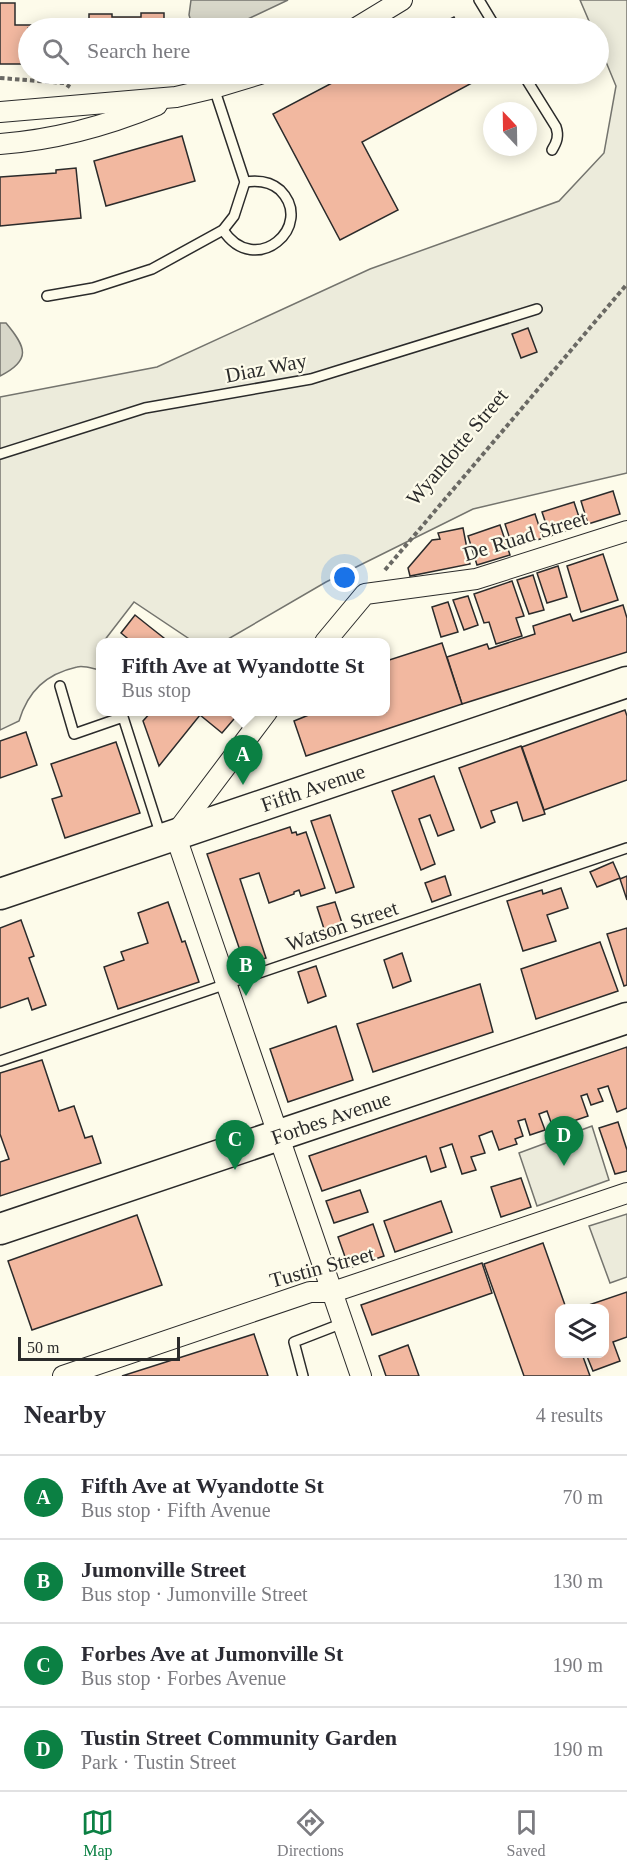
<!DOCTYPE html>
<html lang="en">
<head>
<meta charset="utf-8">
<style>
	:root { --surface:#fff; --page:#f2f2f3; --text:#2b2b33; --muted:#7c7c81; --line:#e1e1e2; --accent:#0b8043 }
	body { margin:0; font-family:"Times New Roman",serif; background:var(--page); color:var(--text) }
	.controls { position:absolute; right:18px; bottom:18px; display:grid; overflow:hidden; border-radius:12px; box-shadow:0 3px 15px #0003 }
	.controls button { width:54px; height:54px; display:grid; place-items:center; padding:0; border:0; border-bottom:2px solid var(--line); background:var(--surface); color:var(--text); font:30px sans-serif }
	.compass { position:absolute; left:483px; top:102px; width:54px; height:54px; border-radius:50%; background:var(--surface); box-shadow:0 3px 15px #0003; rotate:338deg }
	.scale { position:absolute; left:18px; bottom:15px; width:162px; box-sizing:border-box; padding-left:6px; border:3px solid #2b2b2b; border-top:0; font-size:16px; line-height:21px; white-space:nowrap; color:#2b2b2b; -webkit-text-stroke:4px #fdfbea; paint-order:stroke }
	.you { position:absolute; left:345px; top:578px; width:21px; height:21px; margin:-15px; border:4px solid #fff; border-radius:50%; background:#1a73e8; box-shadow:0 0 0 9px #1a73e833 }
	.badge { display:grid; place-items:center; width:39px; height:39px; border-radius:50%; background:var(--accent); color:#fff; font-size:20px; font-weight:700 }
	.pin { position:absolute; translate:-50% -50px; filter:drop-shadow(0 2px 3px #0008) }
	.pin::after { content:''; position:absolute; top:32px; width:21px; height:18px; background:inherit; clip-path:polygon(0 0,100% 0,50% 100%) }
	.popup { position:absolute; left:96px; top:638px; width:294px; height:78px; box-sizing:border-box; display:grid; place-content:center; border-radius:12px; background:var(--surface); filter:drop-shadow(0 2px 4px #0005); font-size:20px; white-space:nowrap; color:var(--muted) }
	.popup b { font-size:22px; color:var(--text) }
	.popup::after { content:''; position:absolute; left:50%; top:100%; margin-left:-12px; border:12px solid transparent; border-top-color:var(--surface) }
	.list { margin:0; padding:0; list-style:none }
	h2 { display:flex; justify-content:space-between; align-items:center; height:78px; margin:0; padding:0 24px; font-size:26px }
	h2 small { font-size:20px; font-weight:400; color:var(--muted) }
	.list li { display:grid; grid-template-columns:39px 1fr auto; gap:18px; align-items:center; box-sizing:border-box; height:84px; padding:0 24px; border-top:2px solid var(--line) }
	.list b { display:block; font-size:22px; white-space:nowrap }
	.list p { margin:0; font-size:20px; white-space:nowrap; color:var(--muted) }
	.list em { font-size:20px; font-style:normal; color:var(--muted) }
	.icon { flex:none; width:33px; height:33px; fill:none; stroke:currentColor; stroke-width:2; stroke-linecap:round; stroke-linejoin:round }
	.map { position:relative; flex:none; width:627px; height:1376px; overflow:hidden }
	.search { position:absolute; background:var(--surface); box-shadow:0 3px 15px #0003; left:18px; right:18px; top:18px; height:66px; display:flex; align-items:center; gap:15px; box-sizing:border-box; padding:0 21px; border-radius:33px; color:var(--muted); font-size:22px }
	.sheet { height:414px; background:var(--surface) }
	nav { display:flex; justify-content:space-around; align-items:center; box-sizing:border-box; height:84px; border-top:2px solid var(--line); background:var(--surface); font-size:16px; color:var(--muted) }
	nav a { display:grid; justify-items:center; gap:3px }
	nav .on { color:var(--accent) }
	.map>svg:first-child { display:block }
	.green { fill:#ecebdb; stroke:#74746e; stroke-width:1.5 }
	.water { fill:#d8d7c9; stroke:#74746e; stroke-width:1.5 }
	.building { fill:#f2b8a0; stroke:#2b2b2b; stroke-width:1.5 }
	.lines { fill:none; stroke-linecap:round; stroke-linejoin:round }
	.lane-casing { stroke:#2b2b2b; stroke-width:12 }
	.street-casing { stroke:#2b2b2b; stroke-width:22 }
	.primary-casing { stroke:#2b2b2b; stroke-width:33 }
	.path { stroke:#6a6964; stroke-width:4; stroke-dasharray:4.5 3; stroke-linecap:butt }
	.lane { stroke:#fdfbea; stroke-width:9 }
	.street { stroke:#fdfbea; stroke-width:20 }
	.primary { stroke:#fdfbea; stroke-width:30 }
	.labels { text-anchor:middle; stroke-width:4.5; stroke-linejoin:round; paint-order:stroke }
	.street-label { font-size:21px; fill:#2b2b2b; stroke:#fdfbea }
</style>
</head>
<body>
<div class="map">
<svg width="627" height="1376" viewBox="0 0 627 1376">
	<rect width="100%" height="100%" fill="#fdfbea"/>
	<!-- green -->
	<g class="green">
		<path d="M580,0H627V473L473,509L326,582L223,642H194L134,602L97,650L100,653V670C94,669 84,665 77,667C46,674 28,691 19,721L0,730V397L157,367L370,269L559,201L604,153L616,86L599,45L598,28H592Z"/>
		<polygon points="592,1126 609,1180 537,1206 519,1153"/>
		<polygon points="627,1214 627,1277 610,1283 589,1226"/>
	</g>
	<!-- water -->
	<g class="water">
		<polygon points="191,0 288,0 229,28 193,28 189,15"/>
		<path d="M0,323H6C26,347 32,360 0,376Z"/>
	</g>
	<!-- building -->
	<g class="building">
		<polygon points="0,3 15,3 15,25 47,25 47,20 69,20 69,28 28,28 28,64 0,64"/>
		<polygon points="141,13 164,13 164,28 89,28 89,14 112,14 112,17 141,17"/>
		<polygon points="454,17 460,28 433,28"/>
		<polygon points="349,74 484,74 485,76 362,142 398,210 340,240 273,114"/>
		<polygon points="182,136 195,181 106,206 94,161"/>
		<polygon points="76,168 81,218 0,226 0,177 56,173 56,170"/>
		<polygon points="528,328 537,352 521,358 512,334"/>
		<polygon points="613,491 620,514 588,524 581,501"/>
		<polygon points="574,502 582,526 550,536 542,512"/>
		<polygon points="535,514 543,538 513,548 505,524"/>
		<polygon points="500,525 510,555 477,565 468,536"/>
		<polygon points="463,528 470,564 410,576 408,568 432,540 440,539 438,533"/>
		<polygon points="603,554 618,600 581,612 567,566"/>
		<polygon points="558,566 567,597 547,603 537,573"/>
		<polygon points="533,575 544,610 529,614 517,580"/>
		<polygon points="512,581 524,616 516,618 522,636 496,644 489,622 484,623 474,594"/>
		<polygon points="468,596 478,625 464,630 453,600"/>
		<polygon points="448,602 458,632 441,637 432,607"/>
		<polygon points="623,605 627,618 627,652 462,704 447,657 487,644 489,649 535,634 533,626 570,614 573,621"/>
		<polygon points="135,615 150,627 169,642 132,642 121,633"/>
		<polygon points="442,643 462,704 306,756 294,721 316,712 386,712 386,661"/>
		<polygon points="625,710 627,716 627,780 544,810 522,747"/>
		<polygon points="151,712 240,712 222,733 200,715 159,766 143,721"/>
		<polygon points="26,732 37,765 0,778 0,741"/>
		<polygon points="116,742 140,813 65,838 52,799 62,796 51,764"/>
		<polygon points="521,746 545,814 523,821 517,802 491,811 495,822 481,828 459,768"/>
		<polygon points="434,776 454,830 438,836 430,815 419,819 435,864 421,870 392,791"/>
		<polygon points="330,815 354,887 336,893 311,821"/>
		<polygon points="290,827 292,833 296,832 297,835 306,832 325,888 301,896 299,890 294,892 294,894 269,903 259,873 240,879 266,958 245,965 207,854"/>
		<polygon points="613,862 620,878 597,887 590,872"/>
		<polygon points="445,876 451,895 432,902 425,883"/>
		<polygon points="627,876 627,900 620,879"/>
		<polygon points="561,888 568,908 547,915 556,941 523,951 507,901 542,890 543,894"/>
		<polygon points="168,902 182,942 185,941 199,982 118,1009 104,967 124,960 121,952 148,943 138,913"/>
		<polygon points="335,902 344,929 326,935 317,907"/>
		<polygon points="21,920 34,956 29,958 46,1005 32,1010 28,998 0,1008 0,928"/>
		<polygon points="627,928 627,985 624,986 607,934"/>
		<polygon points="600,942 618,991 536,1019 521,969"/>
		<polygon points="402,953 411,981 393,988 384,960"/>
		<polygon points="316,966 326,996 308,1003 298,972"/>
		<polygon points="480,984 493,1032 373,1072 357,1024"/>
		<polygon points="336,1026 353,1080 288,1102 270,1049"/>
		<polygon points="627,1047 627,1108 617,1112 608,1086 598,1089 603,1101 591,1105 587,1094 581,1096 588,1116 553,1128 547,1111 539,1114 545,1130 530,1135 525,1119 518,1121 523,1136 515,1139 517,1144 499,1150 492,1131 479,1136 485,1153 471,1157 476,1170 462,1174 452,1144 440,1148 446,1167 431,1172 426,1156 322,1191 309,1156"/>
		<polygon points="42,1060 59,1111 74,1106 85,1138 92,1136 101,1163 0,1196 0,1162 9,1159 0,1134 0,1073"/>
		<polygon points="618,1122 627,1150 627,1171 615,1174 599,1128"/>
		<polygon points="521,1178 531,1207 501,1217 491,1187"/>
		<polygon points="360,1190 368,1212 334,1223 326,1201"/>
		<polygon points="441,1201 452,1232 395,1252 384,1221"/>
		<polygon points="137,1215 162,1285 32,1330 8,1261"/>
		<polygon points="373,1224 384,1256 349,1268 338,1237"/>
		<polygon points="543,1243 566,1308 560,1308 560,1354 582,1354 590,1376 524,1376 484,1264"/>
		<polygon points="482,1263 492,1293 372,1335 361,1305"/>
		<polygon points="627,1292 627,1337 613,1342 620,1361 593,1371 586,1354 604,1354 604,1308 580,1308"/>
		<polygon points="254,1334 268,1376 122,1376"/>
		<polygon points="408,1345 419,1376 386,1376 379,1356"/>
	</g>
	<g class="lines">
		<defs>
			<g id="lane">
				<polyline points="479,0 496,28"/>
				<path d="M523,74L556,127C559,136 557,142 552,150"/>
				<path d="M223,230C255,279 316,226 280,190C270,181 258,180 245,182"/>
				<polyline points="47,296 93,288 152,269 223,230 234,216 245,182 214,88"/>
				<polyline points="0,454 145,408 311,379 537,309"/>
				<polyline points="60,686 74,734 123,717 161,836"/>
				<polyline points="0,1061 627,848"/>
				<polyline points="303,1376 294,1342 343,1323"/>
			</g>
			<g id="street">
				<polyline points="356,28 402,0"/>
				<polyline points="0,112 176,97 214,88 260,74"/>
				<path d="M0,144C55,140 106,126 157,105"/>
				<polyline points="325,642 365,594 476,579 627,531"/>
				<polyline points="267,712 175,834 361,1376"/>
				<polyline points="63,1376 310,1292 333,1292 627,1193"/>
			</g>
			<g id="primary">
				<polyline points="0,894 627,682"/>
				<polyline points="0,1229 627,1018"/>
			</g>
		</defs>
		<!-- lane casing -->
		<use href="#lane" class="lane-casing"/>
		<!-- street casing -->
		<use href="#street" class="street-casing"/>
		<!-- primary casing -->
		<use href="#primary" class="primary-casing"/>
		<!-- path -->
		<g class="path">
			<polyline points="0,78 64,83 70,87"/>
			<polyline points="385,570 627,284"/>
		</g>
		<!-- lane -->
		<use href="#lane" class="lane"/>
		<!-- street -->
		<use href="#street" class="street"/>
		<!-- primary -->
		<use href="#primary" class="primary"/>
	</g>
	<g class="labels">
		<!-- street labels -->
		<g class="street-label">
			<text transform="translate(266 368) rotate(-11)" y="7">Diaz Way</text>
			<text transform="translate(457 447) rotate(-50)" y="7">Wyandotte Street</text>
			<text transform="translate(525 536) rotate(-17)" y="7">De Ruad Street</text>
			<text transform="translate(313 788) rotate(-19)" y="7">Fifth Avenue</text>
			<text transform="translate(342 926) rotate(-19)" y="7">Watson Street</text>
			<text transform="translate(331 1118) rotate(-19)" y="7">Forbes Avenue</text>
			<text transform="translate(322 1267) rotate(-15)" y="7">Tustin Street</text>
		</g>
	</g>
</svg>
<div class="controls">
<button><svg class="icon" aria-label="layers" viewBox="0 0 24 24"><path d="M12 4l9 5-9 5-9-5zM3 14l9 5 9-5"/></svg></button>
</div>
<svg class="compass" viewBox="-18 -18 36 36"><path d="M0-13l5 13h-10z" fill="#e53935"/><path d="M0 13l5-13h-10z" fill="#7c7c81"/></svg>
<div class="scale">50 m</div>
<div class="you"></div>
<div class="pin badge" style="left:243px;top:785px">A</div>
<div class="popup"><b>Fifth Ave at Wyandotte St</b>Bus stop</div>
<div class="pin badge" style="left:246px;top:996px">B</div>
<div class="pin badge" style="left:235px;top:1170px">C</div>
<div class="pin badge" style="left:564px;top:1166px">D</div>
<div class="search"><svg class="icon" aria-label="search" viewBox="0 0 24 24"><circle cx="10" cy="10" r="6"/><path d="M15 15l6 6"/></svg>Search here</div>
</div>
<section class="sheet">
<h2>Nearby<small>4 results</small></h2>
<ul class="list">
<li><span class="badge">A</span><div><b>Fifth Ave at Wyandotte St</b><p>Bus stop · Fifth Avenue</p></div><em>70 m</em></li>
<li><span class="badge">B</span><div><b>Jumonville Street</b><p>Bus stop · Jumonville Street</p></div><em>130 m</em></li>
<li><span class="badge">C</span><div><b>Forbes Ave at Jumonville St</b><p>Bus stop · Forbes Avenue</p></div><em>190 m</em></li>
<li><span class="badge">D</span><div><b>Tustin Street Community Garden</b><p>Park · Tustin Street</p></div><em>190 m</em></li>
</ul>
</section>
<nav>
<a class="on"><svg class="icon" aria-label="map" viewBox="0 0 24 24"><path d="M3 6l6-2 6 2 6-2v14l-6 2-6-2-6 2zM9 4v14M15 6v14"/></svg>Map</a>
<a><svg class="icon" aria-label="directions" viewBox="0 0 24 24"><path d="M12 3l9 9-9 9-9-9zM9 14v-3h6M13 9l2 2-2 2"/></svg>Directions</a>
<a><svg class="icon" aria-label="saved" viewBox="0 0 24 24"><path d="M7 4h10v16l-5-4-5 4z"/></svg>Saved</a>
</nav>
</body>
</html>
